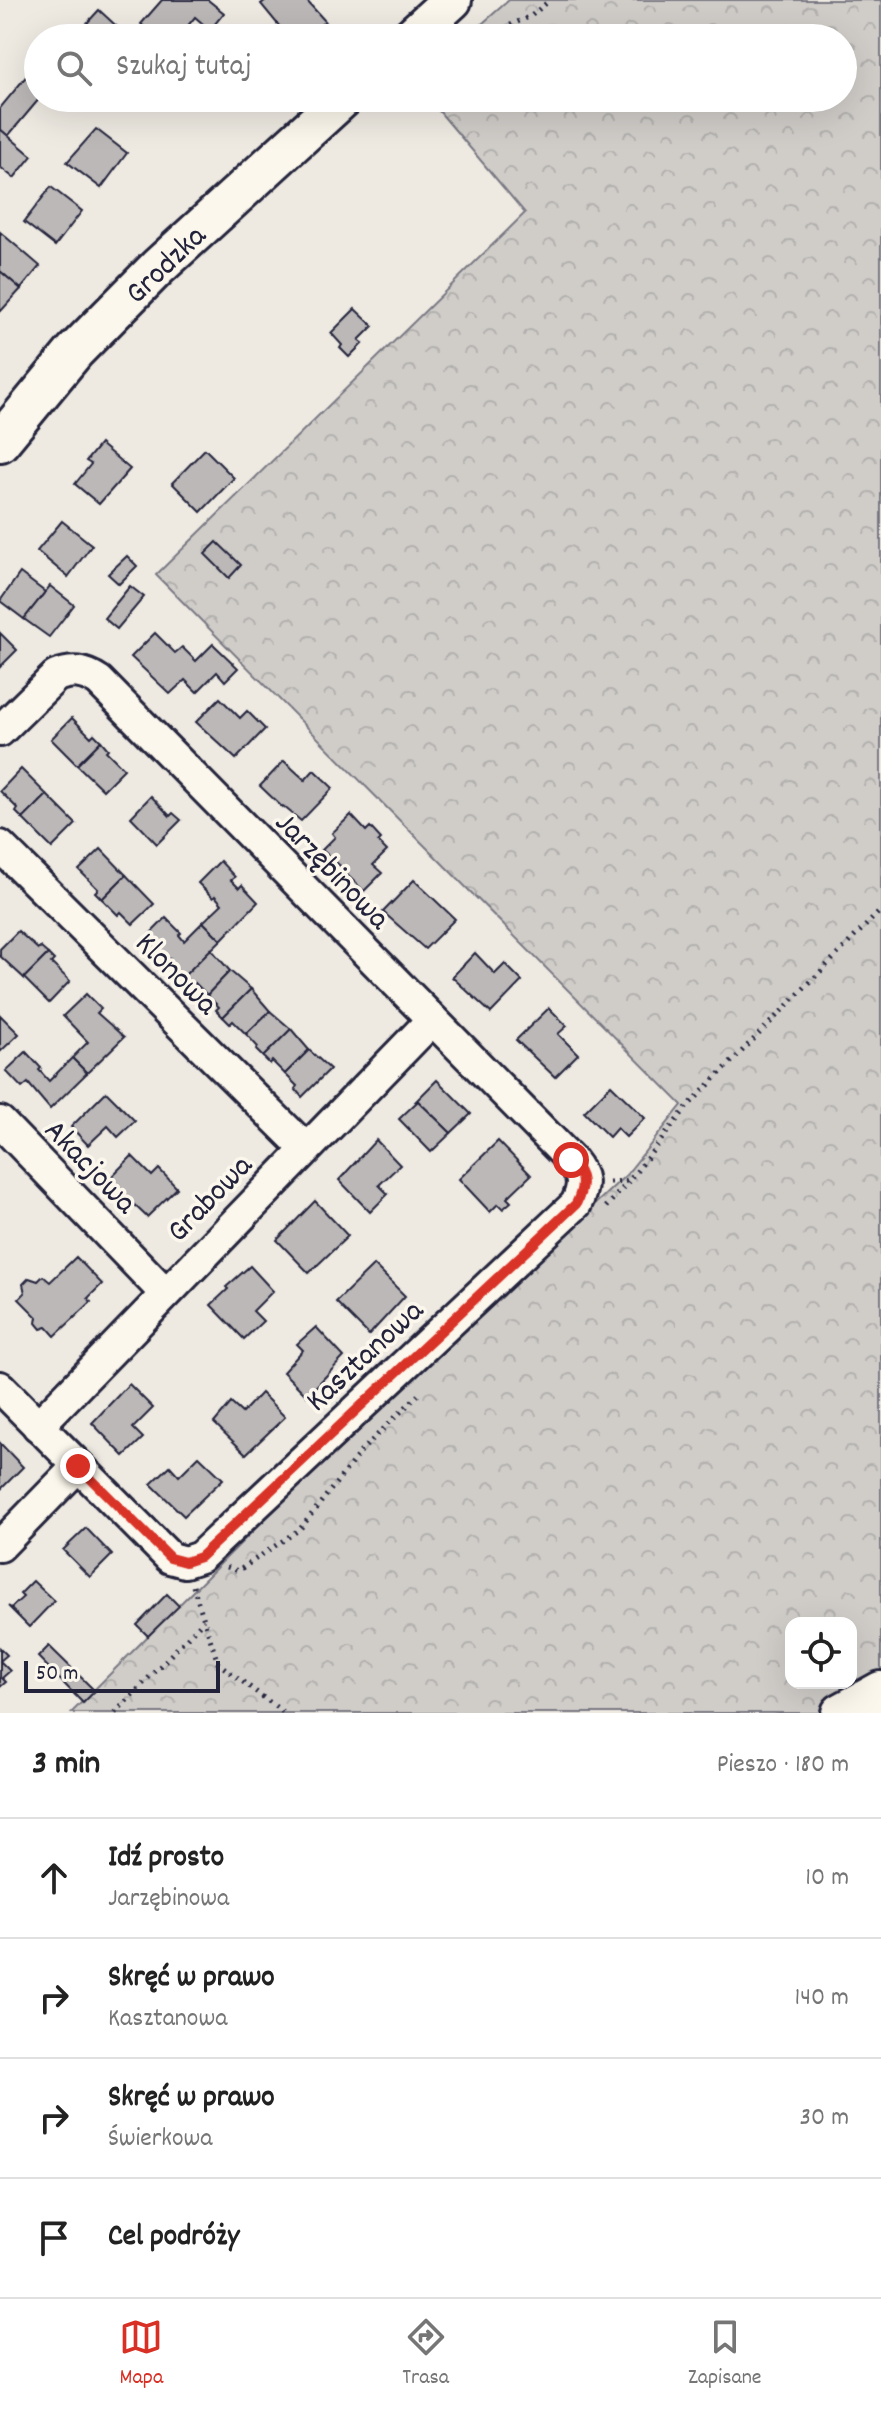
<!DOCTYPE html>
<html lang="pl">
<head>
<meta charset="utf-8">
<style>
	:root { --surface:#fff; --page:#f2f2f2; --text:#222; --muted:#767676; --line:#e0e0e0; --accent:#d93025 }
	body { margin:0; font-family:Dekko,sans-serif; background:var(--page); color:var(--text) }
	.controls { position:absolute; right:24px; bottom:24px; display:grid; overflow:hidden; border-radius:16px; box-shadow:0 8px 32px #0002 }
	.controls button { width:72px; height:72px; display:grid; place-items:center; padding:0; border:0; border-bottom:2px solid var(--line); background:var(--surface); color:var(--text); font:40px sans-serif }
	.scale { position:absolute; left:24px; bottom:20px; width:196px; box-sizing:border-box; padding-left:8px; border:4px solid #22223b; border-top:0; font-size:22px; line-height:28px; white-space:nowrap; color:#22223b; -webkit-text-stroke:6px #fbf7ec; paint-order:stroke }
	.stop { position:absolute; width:24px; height:24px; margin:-18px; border:6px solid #d93025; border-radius:50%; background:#fff }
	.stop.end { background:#d93025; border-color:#fff; box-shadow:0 2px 8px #0008 }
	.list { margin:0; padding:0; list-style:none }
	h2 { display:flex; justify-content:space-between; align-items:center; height:104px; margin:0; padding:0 32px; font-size:34px }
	h2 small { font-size:26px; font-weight:400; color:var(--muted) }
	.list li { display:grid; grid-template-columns:52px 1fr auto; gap:24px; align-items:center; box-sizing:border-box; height:120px; padding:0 32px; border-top:2px solid var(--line) }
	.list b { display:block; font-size:30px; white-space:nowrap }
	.list p { margin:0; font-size:26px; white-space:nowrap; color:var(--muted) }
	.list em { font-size:26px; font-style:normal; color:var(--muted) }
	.icon { flex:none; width:44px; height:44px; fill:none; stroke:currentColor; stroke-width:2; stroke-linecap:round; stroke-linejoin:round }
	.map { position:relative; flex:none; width:881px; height:1713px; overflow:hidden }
	.search { position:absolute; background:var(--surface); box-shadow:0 8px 32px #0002; left:24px; right:24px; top:24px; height:88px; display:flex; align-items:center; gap:20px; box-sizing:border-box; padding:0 28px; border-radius:44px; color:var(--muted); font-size:30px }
	.sheet { height:584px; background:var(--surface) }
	nav { display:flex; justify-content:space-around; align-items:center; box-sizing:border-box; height:112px; border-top:2px solid var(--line); background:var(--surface); font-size:22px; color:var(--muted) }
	nav a { display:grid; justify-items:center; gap:4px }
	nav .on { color:var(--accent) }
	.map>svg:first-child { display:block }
	.forest { fill:url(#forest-crowns); stroke:#797882; stroke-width:2; fill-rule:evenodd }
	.building { fill:#bcb8b8; stroke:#22223b; stroke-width:2 }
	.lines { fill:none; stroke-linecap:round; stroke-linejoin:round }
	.minor-casing { stroke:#22223b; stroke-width:36 }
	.tertiary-casing { stroke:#22223b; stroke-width:44 }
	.path { stroke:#22223b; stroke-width:5; stroke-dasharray:2 6; stroke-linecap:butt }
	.minor { stroke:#fbf7ec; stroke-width:30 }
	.tertiary { stroke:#fbf7ec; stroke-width:38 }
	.route { stroke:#d93025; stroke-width:10 }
	.labels { text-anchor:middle; stroke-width:7; stroke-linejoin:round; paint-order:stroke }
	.street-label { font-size:32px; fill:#22223b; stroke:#fbf7ec }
</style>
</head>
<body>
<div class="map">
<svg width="881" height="1713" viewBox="0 0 881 1713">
	<defs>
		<pattern id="forest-crowns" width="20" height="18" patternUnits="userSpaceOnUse" patternTransform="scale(2)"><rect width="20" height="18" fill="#d0cdc9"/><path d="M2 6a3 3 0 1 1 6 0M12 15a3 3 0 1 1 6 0" fill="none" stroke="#b2b0ae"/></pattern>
	</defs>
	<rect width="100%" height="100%" fill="#eeeae2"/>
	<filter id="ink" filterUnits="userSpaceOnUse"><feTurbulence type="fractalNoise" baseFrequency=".0125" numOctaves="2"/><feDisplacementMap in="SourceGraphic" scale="16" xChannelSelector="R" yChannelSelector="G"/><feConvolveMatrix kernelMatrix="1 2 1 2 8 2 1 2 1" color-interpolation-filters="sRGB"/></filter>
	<g filter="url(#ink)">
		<!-- forest -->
		<path class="forest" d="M509,0H881V1713H71L343,1441L626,1175L682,1105L156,575L525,213L428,98H843V38H466ZM791,1623H851V1683H791Z"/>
		<!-- building -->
		<g class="building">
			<polygon points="162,0 208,0 224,13 210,30 195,17 181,34 186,38 157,38 141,24"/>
			<polygon points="266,0 306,0 325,21 306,38 289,38 261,4"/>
			<polygon points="99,10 124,33 120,38 103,38 87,23"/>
			<polygon points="38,62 38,98 40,98 8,136 0,129 0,108"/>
			<polygon points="0,129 32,156 14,178 0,167"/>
			<polygon points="96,129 127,153 101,188 67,162"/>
			<polygon points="51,187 82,211 55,246 24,222"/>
			<polygon points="0,232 40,266 21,289 0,271"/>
			<polygon points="0,271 21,289 1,311 0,311"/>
			<polygon points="355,309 373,326 359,340 363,343 349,357 340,348 342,345 331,333"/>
			<polygon points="100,444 130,469 99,504 75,484 91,464 86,461"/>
			<polygon points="205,449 234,478 201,512 172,483"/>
			<polygon points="62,521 92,545 68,577 37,551"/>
			<polygon points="217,542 241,565 229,578 205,554"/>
			<polygon points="127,556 137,566 119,584 108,574"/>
			<polygon points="20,573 45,592 24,619 0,601"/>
			<polygon points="50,586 74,605 49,637 24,619"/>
			<polygon points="130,586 144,597 117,629 104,618"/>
			<polygon points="0,633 17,650 0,667"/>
			<polygon points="155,633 175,653 182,647 196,661 213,644 238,668 225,681 217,672 197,692 185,680 170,694 131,657"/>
			<polygon points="220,698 240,718 247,711 265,729 236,759 196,722"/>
			<polygon points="72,718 91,737 94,734 101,741 77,765 51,739"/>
			<polygon points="101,741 108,749 106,751 124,769 103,790 77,765"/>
			<polygon points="284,761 305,780 314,770 333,788 301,821 283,806 282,807 260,786"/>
			<polygon points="21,769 47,795 23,819 16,812 18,809 0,791"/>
			<polygon points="47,795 76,824 52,848 23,819"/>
			<polygon points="151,796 170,816 173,813 181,820 157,844 131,817"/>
			<polygon points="351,815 366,831 370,827 381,839 378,842 387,851 373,865 382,873 364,891 345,873 346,871 322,850 335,837 332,833"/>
			<polygon points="101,849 126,875 102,899 95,892 98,889 79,870"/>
			<polygon points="220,861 235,877 231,880 239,888 242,885 258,902 221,940 203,922 222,904 215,896 213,898 198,883"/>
			<polygon points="126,875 154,904 133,924 121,912 118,915 102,899"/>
			<polygon points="414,880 455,919 425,949 383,912"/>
			<polygon points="166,918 181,933 179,935 184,941 203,922 221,940 183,977 167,962 170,959 162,952 159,955 144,940"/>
			<polygon points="18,931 38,949 40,947 48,954 24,978 0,956 0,949"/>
			<polygon points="211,949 230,971 207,995 195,983 192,986 183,977"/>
			<polygon points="475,953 495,974 505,964 522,981 491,1013 452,977"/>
			<polygon points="48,954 54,960 51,963 70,981 49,1003 24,978"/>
			<polygon points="230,971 251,989 223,1017 216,1010 219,1007 207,995"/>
			<polygon points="251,989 270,1011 246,1034 233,1021 230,1024 223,1017"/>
			<polygon points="86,994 101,1009 97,1013 124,1037 87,1073 72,1058 88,1042 63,1016"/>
			<polygon points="549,1008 567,1026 558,1034 578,1054 555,1077 516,1040"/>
			<polygon points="270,1011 291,1029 263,1057 256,1050 258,1047 246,1034"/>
			<polygon points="0,1015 19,1034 0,1052"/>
			<polygon points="291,1029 309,1050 285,1074 272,1061 270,1064 263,1057"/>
			<polygon points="309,1050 330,1069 302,1097 295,1089 297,1086 285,1074"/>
			<polygon points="26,1052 41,1068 39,1070 49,1081 72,1058 87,1073 50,1109 28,1083 22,1088 6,1071"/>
			<polygon points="437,1080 471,1114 451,1133 418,1101 416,1101"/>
			<polygon points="611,1085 645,1118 626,1137 617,1128 609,1137 584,1112"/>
			<polygon points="106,1092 135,1121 118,1137 108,1126 88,1145 71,1127"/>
			<polygon points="418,1101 451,1133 431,1152 399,1119"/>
			<polygon points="376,1140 400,1165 379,1185 388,1194 370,1212 339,1180"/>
			<polygon points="498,1141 531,1175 507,1198 511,1202 503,1209 498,1204 490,1212 459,1179"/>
			<polygon points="132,1156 152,1176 159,1169 177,1188 147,1217 108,1180"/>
			<polygon points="315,1201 348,1236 309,1273 277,1240"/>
			<polygon points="76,1257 102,1284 88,1298 91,1302 55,1336 47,1327 41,1329 36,1323 37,1317 19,1299 25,1293 23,1284 29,1278 38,1281 43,1276 50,1282"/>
			<polygon points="374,1265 405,1296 369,1335 336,1302"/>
			<polygon points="250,1266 273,1291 253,1311 263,1321 244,1339 211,1305 228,1289 226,1287"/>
			<polygon points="316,1327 344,1357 307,1396 283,1372 303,1350 297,1344"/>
			<polygon points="129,1384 153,1408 133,1428 143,1438 124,1456 92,1423"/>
			<polygon points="261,1393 285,1417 246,1454 214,1423 231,1403 242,1413"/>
			<polygon points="0,1443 23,1467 0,1490"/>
			<polygon points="199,1456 223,1479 184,1516 151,1484 170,1466 179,1476"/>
			<polygon points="86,1528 112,1555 90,1577 63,1550"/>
			<polygon points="33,1581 54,1601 29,1627 8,1606 11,1608 23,1597 20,1594"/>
			<polygon points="167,1594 179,1606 148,1636 137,1625"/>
			<polygon points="49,1646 95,1691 83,1703 38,1657"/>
			<polygon points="0,1648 7,1655 0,1661 10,1671 2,1678 6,1682 0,1687"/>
		</g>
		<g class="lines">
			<defs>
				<g id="minor">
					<path d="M0,731L56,676C72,670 84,671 99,681L571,1160C584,1176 585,1185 576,1204L200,1557L185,1562L170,1558L0,1387"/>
					<polyline points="0,846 306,1149"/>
					<polyline points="0,1122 165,1293"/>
					<polyline points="38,1426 432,1020"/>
					<polyline points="0,1546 78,1466"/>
				</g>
				<g id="tertiary">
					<polyline points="410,38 452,0"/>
					<polyline points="0,442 75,351 158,267 343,98"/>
					<polyline points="841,1713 881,1691"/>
				</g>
			</defs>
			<!-- minor casing -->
			<use href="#minor" class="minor-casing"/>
			<!-- tertiary casing -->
			<use href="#tertiary" class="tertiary-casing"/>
			<!-- path -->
			<g class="path">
				<polyline points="481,38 531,16 550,0"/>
				<polyline points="609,1182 629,1181 687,1107 881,910"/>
				<polyline points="606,1207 629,1181"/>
				<polyline points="227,1567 238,1571 300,1529 362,1450 418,1395"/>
				<polyline points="193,1586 218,1663 284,1713"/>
				<polyline points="115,1713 204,1620"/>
			</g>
			<!-- minor -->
			<use href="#minor" class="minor"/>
			<!-- tertiary -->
			<use href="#tertiary" class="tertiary"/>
		</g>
	</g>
	<g class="lines" filter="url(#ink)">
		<!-- route -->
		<path class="route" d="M78,1466L170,1558L185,1562L200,1557L576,1204C585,1185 584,1176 571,1160"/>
	</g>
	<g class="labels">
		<!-- street labels -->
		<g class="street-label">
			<text transform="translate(164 263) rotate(-44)" y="11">Grodzka</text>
			<text transform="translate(334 869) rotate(46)" y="11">Jarzębinowa</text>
			<text transform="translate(178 972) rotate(45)" y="11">Klonowa</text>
			<text transform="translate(92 1165) rotate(46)" y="11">Akacjowa</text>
			<text transform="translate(208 1197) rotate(-46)" y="11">Grabowa</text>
			<text transform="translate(363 1354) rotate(-43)" y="11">Kasztanowa</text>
		</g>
	</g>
</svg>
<div class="controls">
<button><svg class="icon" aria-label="locate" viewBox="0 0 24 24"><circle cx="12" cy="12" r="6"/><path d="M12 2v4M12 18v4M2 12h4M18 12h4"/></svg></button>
</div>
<div class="scale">50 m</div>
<div class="stop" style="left:571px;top:1160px"></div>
<div class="stop end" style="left:78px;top:1466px"></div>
<div class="search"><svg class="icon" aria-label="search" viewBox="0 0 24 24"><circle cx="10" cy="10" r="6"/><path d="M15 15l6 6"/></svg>Szukaj tutaj</div>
</div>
<section class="sheet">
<h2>3 min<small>Pieszo · 180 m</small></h2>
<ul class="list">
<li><svg class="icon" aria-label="ahead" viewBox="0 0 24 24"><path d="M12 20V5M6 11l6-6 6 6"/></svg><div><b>Idź prosto</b><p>Jarzębinowa</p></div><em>10 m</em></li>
<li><svg class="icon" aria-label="right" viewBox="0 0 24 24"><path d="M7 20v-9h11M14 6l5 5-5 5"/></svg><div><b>Skręć w prawo</b><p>Kasztanowa</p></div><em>140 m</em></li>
<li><svg class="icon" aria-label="right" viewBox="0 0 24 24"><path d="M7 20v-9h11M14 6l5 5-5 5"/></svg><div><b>Skręć w prawo</b><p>Świerkowa</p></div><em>30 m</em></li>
<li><svg class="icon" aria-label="arrive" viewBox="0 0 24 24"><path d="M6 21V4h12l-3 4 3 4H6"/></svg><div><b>Cel podróży</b></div></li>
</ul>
</section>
<nav>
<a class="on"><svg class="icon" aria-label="map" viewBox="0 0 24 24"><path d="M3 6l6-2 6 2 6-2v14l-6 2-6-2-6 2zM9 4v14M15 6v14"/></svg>Mapa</a>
<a><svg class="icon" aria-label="directions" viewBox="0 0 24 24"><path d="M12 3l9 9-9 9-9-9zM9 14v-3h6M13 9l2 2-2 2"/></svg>Trasa</a>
<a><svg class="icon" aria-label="saved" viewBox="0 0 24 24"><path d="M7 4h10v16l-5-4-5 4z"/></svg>Zapisane</a>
</nav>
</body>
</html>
